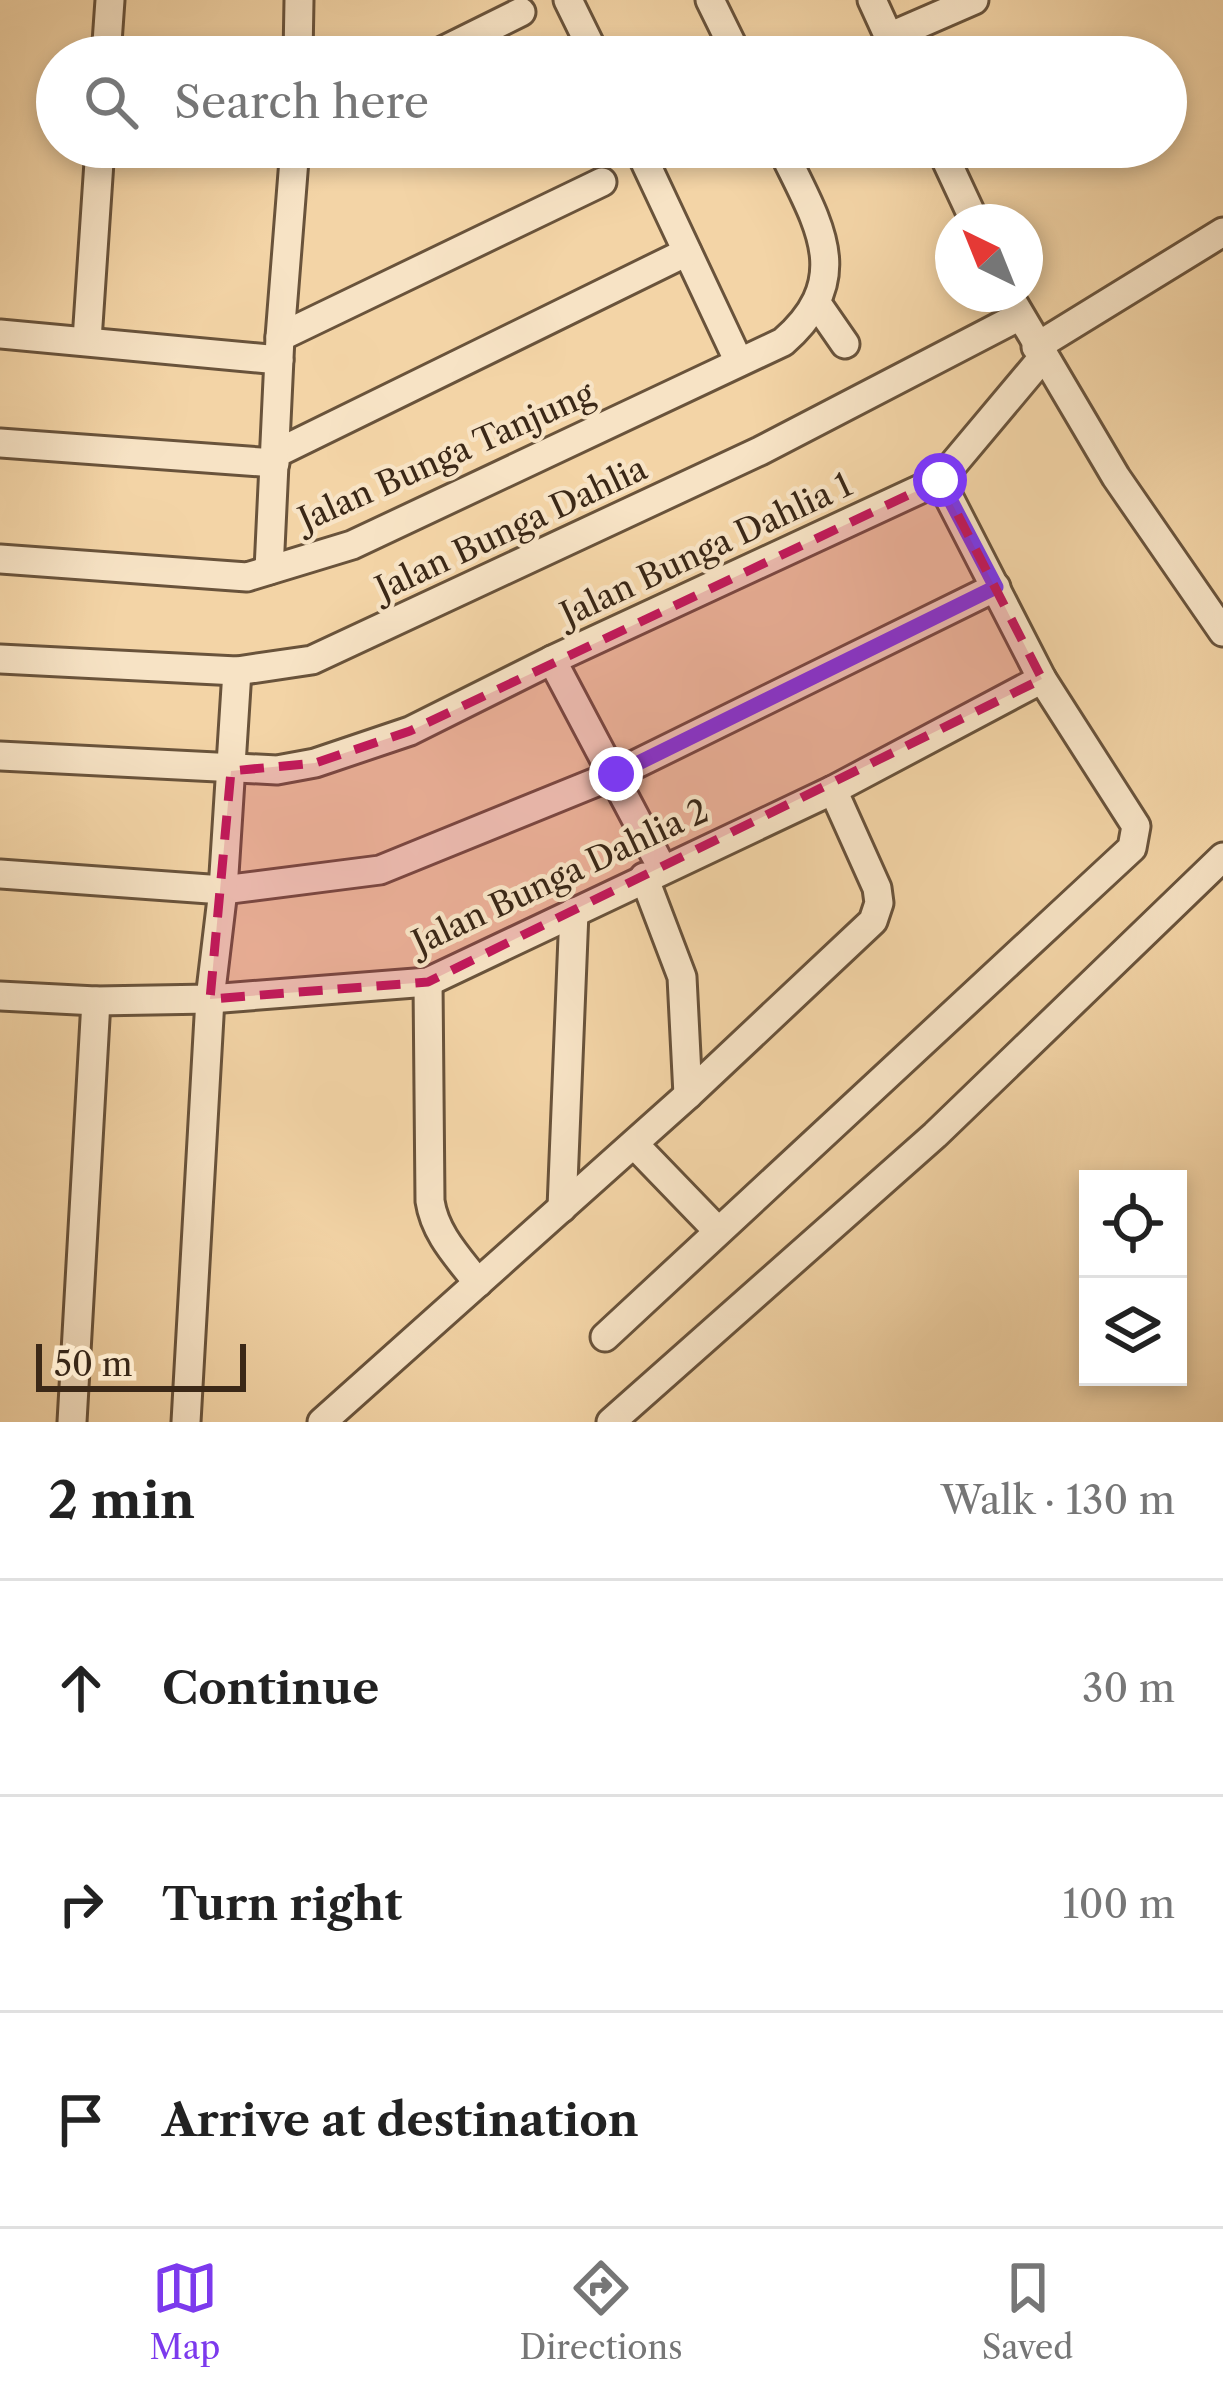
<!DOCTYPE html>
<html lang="en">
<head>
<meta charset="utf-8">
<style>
	:root { --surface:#fff; --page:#f2f2f2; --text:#222; --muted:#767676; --line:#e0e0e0; --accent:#7c3aed }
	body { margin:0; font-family:"Libre Caslon Text",serif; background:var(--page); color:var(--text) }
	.controls { position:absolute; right:36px; bottom:36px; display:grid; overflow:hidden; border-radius:0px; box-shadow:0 6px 18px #0003 }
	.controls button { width:108px; height:108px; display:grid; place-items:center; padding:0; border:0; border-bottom:3px solid var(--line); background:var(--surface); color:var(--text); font:60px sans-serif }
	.compass { position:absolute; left:935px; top:204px; width:108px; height:108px; border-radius:50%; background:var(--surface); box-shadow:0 6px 18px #0003; rotate:317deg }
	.scale { position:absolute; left:36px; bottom:30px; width:210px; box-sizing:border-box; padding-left:12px; border:6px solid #3b2817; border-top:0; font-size:33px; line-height:42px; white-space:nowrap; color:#3b2817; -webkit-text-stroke:9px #f7e3c5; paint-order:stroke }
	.stop { position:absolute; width:36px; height:36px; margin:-27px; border:9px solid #7c3aed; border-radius:50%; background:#fff }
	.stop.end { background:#7c3aed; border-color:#fff; box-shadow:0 3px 12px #0008 }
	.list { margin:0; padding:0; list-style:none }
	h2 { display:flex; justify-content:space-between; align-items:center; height:156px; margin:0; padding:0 48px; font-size:51px }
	h2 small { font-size:39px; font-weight:400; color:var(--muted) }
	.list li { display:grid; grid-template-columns:78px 1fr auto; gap:36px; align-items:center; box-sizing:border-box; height:216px; padding:0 48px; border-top:3px solid var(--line) }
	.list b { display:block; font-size:45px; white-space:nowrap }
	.list em { font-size:39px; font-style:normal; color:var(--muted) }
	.icon { flex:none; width:66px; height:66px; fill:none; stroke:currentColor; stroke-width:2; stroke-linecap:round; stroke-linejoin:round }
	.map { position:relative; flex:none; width:1223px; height:1422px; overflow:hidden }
	.search { position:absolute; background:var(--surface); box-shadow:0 6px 18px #0003; left:36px; right:36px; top:36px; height:132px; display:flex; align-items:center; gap:30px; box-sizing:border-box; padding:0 42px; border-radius:66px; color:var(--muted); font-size:45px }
	.sheet { height:804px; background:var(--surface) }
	nav { display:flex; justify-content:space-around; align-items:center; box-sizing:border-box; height:168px; border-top:3px solid var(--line); background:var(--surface); font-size:33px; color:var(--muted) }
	nav a { display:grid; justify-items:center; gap:6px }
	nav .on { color:var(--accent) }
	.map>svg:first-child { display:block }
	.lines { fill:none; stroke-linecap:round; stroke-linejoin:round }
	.minor-casing { stroke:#69533b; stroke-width:33 }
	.minor { stroke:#f7e3c5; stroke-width:27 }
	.route { stroke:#7c3aed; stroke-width:15 }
	.marked { fill:#c2185b; fill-opacity:0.2; stroke:#c2185b; stroke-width:9; stroke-dasharray:24 15; stroke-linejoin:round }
	.labels { text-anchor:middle; stroke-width:9; stroke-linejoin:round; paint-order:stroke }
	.street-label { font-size:33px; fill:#3b2817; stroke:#f7e3c5 }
</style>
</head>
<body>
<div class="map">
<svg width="1223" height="1422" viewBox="0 0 1223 1422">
	<rect width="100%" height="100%" fill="#f3d4a6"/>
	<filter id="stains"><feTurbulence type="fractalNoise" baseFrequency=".00167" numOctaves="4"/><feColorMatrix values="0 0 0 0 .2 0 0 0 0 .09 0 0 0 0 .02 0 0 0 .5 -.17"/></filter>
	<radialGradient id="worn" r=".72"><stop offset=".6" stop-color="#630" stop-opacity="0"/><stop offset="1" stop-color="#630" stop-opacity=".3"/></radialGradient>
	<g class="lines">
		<defs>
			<g id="minor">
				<polyline points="568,0 596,57"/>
				<polyline points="710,0 738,57"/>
				<polyline points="872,0 898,57"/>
				<polyline points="889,37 974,0"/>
				<polyline points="106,57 110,0"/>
				<polyline points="298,57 299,0"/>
				<polyline points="430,57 521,12"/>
				<polyline points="638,147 739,362"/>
				<polyline points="940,147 975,222"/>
				<polyline points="1008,294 1116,477 1223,632"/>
				<polyline points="818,305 845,344"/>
				<polyline points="0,334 279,360"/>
				<polyline points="280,337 602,182"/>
				<polyline points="87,340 100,147"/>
				<polyline points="1036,347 1223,232"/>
				<polyline points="0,443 275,463"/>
				<polyline points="275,454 687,252"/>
				<path d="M0,559L247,577L352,545L783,342C858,277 816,221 781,147"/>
				<polyline points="269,570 280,337 295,147"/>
				<polyline points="0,659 237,671 312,660 760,451 1018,317"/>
				<polyline points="552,660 662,868"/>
				<polyline points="0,756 277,770 315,763 410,731 552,660 940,480 1044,356"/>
				<polyline points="0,874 223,890 380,870 616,774 996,587"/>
				<polyline points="644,877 682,977 688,1095"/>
				<path d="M428,982L430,1201C435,1234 458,1257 478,1283"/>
				<polyline points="0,996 96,1001 210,999 428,982 833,790 1042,679"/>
				<polyline points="634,1144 718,1231"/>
				<polyline points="562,1208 574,912"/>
				<polyline points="605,1337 1132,848 1136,826 1042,679 940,480"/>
				<polyline points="72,1422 96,1001"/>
				<polyline points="186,1422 210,999 223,890 237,671"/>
				<polyline points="322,1422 688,1095 873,921 879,903 877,888 833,790"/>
				<polyline points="611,1422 935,1135 1223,857"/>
			</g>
		</defs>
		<!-- minor casing -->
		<use href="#minor" class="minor-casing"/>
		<!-- minor -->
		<use href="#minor" class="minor"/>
	</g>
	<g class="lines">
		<!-- route -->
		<polyline class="route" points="616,774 996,587 940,480"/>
	</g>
	<!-- marked area -->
	<path class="marked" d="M940,480L1042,679L428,982L210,999L231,771L315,763L410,731Z"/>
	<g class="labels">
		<!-- street labels -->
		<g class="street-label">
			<text transform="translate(446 456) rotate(-24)" y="12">Jalan Bunga Tanjung</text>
			<text transform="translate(511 528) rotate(-25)" y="12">Jalan Bunga Dahlia</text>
			<text transform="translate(706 549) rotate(-25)" y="12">Jalan Bunga Dahlia 1</text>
			<text transform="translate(560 876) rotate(-25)" y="12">Jalan Bunga Dahlia 2</text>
		</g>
	</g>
	<rect width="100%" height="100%" filter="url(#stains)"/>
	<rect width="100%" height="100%" fill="url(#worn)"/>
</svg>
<div class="controls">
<button><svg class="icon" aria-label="locate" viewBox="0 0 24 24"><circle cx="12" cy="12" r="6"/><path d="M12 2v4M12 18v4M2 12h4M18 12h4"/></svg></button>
<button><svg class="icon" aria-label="layers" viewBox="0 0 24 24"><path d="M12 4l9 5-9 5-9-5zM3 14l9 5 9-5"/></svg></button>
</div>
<svg class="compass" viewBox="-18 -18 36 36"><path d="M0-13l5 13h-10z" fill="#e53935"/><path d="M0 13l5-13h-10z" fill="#767676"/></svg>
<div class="scale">50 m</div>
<div class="stop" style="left:940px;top:480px"></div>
<div class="stop end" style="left:616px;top:774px"></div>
<div class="search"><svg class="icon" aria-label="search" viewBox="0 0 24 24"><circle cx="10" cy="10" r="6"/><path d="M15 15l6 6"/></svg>Search here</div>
</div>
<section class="sheet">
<h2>2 min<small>Walk · 130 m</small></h2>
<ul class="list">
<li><svg class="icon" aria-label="ahead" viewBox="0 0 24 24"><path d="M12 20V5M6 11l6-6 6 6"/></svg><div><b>Continue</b></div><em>30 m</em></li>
<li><svg class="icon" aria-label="right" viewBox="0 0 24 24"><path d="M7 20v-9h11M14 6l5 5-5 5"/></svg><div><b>Turn right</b></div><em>100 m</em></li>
<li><svg class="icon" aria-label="arrive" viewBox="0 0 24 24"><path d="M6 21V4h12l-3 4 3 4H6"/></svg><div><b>Arrive at destination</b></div></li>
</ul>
</section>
<nav>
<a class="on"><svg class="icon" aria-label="map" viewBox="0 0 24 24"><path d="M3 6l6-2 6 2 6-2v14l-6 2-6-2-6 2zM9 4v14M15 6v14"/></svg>Map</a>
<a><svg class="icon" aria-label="directions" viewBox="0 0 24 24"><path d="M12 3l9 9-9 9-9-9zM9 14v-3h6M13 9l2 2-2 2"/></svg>Directions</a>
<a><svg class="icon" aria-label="saved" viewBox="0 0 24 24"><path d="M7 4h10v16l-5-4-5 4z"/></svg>Saved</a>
</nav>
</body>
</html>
